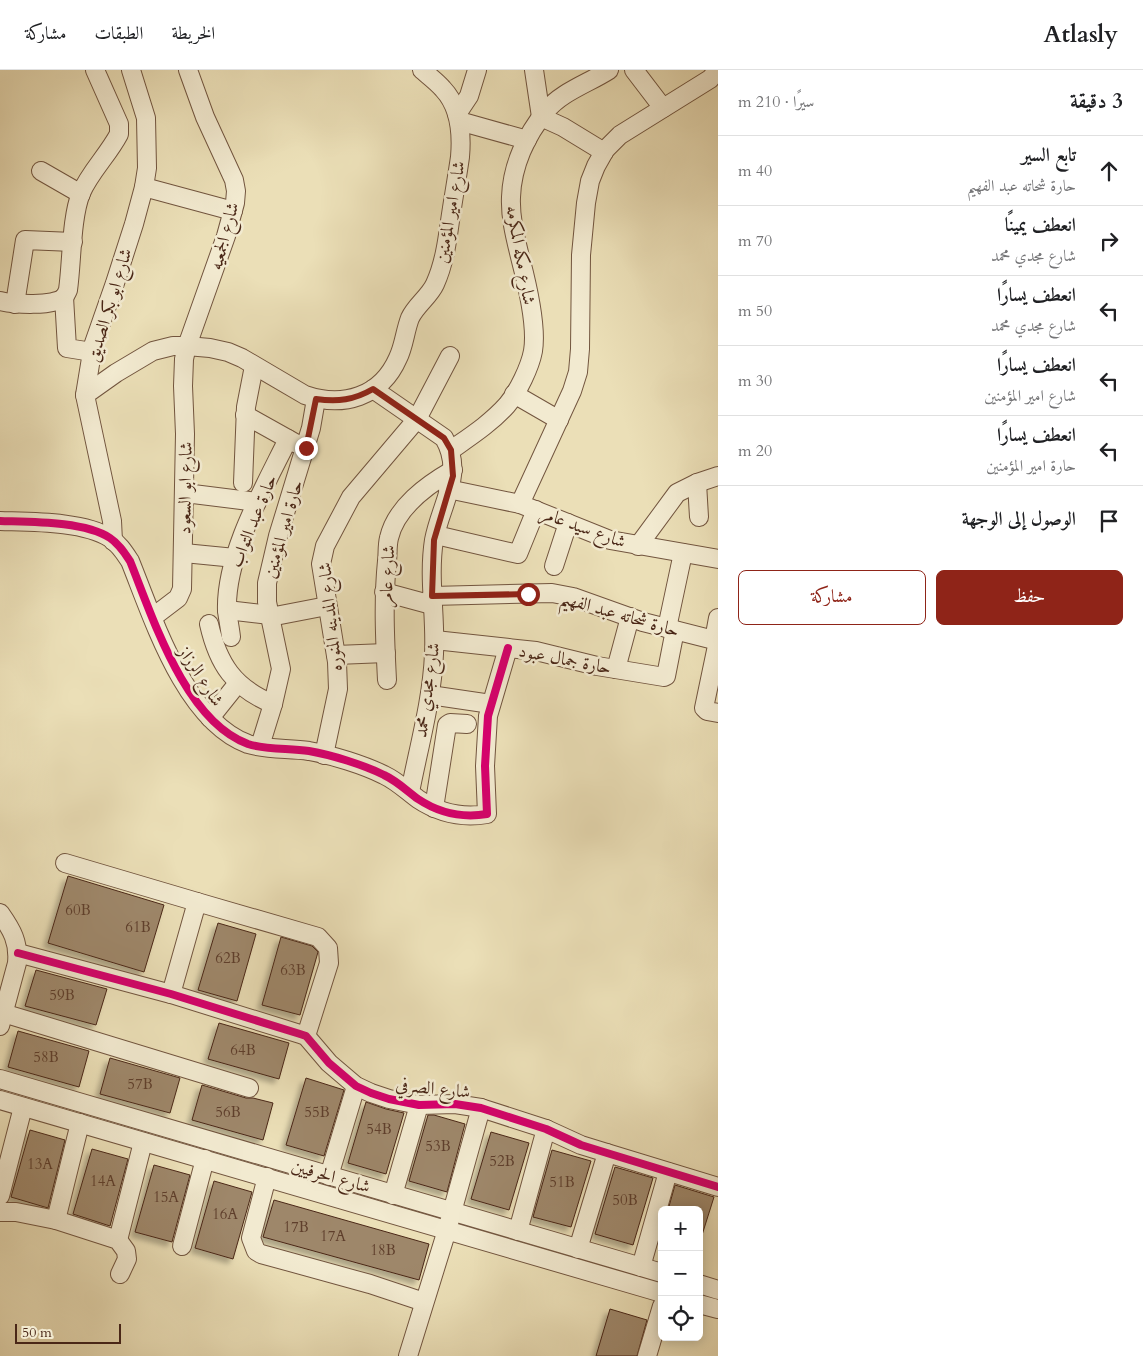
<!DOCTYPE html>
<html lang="ar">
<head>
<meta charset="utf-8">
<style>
	:root { --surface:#fff; --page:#f2f2f2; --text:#202124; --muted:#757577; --line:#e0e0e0; --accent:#8f2418 }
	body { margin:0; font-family:Cardo,Amiri,serif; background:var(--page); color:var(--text); direction:rtl }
	.controls { position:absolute; right:15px; bottom:15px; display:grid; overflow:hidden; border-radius:8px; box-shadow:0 2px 12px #0003 }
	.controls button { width:45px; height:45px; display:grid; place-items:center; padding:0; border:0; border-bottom:1px solid var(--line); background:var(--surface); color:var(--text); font:25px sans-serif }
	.scale { position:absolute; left:15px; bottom:12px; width:106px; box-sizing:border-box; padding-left:5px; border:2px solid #4a2717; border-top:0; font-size:14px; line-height:18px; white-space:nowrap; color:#4a2717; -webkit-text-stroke:4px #f2ead0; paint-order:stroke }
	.stop { position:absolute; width:15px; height:15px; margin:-11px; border:4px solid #8f2418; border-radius:50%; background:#fff }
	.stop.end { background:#8f2418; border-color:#fff; box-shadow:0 1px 5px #0008 }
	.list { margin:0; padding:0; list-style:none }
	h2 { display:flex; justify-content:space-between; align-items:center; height:65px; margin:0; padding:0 20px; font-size:21px }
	h2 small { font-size:16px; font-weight:400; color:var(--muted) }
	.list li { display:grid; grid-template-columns:32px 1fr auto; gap:15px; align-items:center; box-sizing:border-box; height:70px; padding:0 20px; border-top:1px solid var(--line) }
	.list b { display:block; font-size:19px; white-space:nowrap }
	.list p { margin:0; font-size:16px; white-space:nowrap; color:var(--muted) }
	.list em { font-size:16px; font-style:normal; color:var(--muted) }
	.actions { display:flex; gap:10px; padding:15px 20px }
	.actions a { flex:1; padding:11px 0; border:1px solid var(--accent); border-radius:8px; text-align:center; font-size:18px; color:var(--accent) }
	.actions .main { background:var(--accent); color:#fff }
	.icon { flex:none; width:28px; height:28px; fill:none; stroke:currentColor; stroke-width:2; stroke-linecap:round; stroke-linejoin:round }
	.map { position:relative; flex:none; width:718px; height:1286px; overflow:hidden; direction:ltr }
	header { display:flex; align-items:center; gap:30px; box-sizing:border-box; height:70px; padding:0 25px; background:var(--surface); border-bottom:1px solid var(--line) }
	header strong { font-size:24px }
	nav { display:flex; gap:28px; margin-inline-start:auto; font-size:18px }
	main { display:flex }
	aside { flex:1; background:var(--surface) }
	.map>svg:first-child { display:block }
	.building { fill:#9e876a; stroke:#4a2717; filter:url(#shadow) }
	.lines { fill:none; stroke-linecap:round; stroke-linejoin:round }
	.minor-casing { stroke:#72553f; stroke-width:20 }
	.minor { stroke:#f2ead0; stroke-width:18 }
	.cycleway-casing { stroke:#f2ead0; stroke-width:11 }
	.cycleway { stroke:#d6006c; stroke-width:8 }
	.route { stroke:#8f2418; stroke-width:6 }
	.labels { text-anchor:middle; stroke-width:5; stroke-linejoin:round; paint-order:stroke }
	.number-label { font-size:15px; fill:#5f3f2c }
	.street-label { font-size:18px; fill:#4a2717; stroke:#f2ead0 }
</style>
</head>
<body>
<header>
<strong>Atlasly</strong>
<nav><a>الخريطة</a><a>الطبقات</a><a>مشاركة</a></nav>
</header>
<main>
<aside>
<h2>3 دقيقة<small>سيرًا · 210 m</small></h2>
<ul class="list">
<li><svg class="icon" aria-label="ahead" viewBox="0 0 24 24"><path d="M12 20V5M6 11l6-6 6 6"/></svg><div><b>تابع السير</b><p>حارة شحاته عبد الفهيم</p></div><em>40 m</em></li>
<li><svg class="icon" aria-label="right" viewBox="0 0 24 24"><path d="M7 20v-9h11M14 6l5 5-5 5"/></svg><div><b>انعطف يمينًا</b><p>شارع مجدي محمد</p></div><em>70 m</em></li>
<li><svg class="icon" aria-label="left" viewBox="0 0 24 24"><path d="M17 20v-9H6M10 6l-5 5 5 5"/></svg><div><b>انعطف يسارًا</b><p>شارع مجدي محمد</p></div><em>50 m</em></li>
<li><svg class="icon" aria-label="left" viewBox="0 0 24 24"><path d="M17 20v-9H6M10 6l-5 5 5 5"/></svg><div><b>انعطف يسارًا</b><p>شارع امير المؤمنين</p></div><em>30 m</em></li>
<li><svg class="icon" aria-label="left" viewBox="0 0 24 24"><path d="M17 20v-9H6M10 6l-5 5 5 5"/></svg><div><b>انعطف يسارًا</b><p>حارة امير المؤمنين</p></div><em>20 m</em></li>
<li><svg class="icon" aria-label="arrive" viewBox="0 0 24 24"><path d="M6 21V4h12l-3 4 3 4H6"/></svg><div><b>الوصول إلى الوجهة</b></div></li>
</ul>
<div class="actions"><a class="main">حفظ</a><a>مشاركة</a></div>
</aside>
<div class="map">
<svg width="718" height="1286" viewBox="0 0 718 1286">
	<defs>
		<filter id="shadow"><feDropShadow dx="-4.5" dy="4.5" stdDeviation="2.5" flood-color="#0004"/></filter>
	</defs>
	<rect width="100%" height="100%" fill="#ebdfb7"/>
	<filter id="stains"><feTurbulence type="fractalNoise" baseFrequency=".004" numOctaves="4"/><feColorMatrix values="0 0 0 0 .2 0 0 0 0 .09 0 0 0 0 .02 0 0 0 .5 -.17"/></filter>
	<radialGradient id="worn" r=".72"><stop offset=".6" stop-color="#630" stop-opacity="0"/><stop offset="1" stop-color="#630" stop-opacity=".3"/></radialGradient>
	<!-- building -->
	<g class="building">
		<polygon points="68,806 164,835 144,902 48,873"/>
		<polygon points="218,853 256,864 237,931 198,920"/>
		<polygon points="281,867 312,876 318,882 300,945 262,935"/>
		<polygon points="36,900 107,919 96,955 25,936"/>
		<polygon points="219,953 289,973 279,1009 208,989"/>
		<polygon points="18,961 89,981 79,1017 8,997"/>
		<polygon points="110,988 180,1008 170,1043 100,1024"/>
		<polygon points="306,1008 344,1020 324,1086 286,1075"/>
		<polygon points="202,1015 246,1028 253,1028 273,1033 263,1070 192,1050"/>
		<polygon points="366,1032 386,1039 404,1043 386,1104 348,1093"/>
		<polygon points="428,1045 434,1045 465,1054 447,1122 409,1111"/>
		<polygon points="30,1060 65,1070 48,1138 11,1127"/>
		<polygon points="491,1062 529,1073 509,1140 471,1129"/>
		<polygon points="92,1079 128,1089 110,1156 73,1144"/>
		<polygon points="552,1080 591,1091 571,1157 533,1147"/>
		<polygon points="154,1095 190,1105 172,1172 135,1162"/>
		<polygon points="615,1097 653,1108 633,1175 595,1164"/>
		<polygon points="214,1111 252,1122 233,1189 195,1178"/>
		<polygon points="675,1115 714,1127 702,1165 699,1165 699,1140 668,1140"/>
		<polygon points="274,1130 429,1174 419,1210 263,1167"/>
		<polygon points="610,1239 647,1250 637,1286 596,1286"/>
	</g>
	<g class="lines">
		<defs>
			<g id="minor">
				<polyline points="534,0 541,47 563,57 604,82"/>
				<polyline points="634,0 663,38"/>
				<polyline points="457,44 469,26 477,0"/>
				<polyline points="459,51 527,70"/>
				<polyline points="41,101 81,124"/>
				<polyline points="144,117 233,141"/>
				<polyline points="64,227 67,278 92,282"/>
				<path d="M0,231C12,234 55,237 64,227C66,225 67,222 68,220C72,192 71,148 81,123C90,102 108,85 119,64V54L95,0"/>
				<polyline points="15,234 25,170 73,172"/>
				<path d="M373,319L444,368C465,404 441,433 434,470C428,508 436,546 434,584C432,630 419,676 410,722"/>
				<polyline points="514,324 559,350"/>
				<path d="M85,325L116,303L153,281L173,276H187L210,278L228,282L242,288L305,325C343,338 381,327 398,288C404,276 405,261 410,248C416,235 429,227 435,214C444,194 447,173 450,151C453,130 457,108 460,87C462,64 460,37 443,19C437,12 429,6 422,0"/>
				<polyline points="245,345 297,374"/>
				<path d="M451,380C471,366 491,353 507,335C518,322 530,297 533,281C537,257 527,214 521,191C516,170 510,149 511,127C512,96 526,65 546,41C561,22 589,13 609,0"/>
				<polyline points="243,413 246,337 254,296"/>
				<polyline points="697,413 699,447"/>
				<polyline points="448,419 520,434 610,470 718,489"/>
				<polyline points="185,423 257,432"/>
				<polyline points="520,434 572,321 578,302 580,279 581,185 586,133 590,111 596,96 605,80 620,65 710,9 718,0"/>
				<path d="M0,451C30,452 84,451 110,468C119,474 124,482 130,491C153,548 185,651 248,674C267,680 289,678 309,681C332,685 364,695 384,705C397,711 407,721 418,729C439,743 463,748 487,744L485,696L488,646L508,578"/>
				<polyline points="436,465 518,484 536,440"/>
				<polyline points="113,471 112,451 85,325 93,276 115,213 134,154 144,117 147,98 146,48 131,0"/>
				<polyline points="638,476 677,423 697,413 718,406"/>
				<polyline points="184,483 235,488"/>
				<polyline points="554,496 568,453"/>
				<polyline points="384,522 432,535"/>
				<polyline points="432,526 552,523 573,527 643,552 718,571"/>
				<polyline points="227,540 270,545"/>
				<polyline points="153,547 178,528 182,519 185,364 183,316 184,289 187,276 226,166 235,133 236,121 234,110 205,47 188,0"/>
				<polyline points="270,547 327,536"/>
				<path d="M209,554C218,594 234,618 273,634"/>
				<polyline points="667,558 683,483"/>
				<path d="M231,567C230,558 228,549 227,541C225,485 264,418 288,369"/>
				<polyline points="435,570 536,581 597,596 664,607 666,606 675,560"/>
				<polyline points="714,570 718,548"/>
				<polyline points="718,571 704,638 707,641 718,643"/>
				<polyline points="336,585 386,583"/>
				<polyline points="616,599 630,547"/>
				<path d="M387,610C385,571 383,531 387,491C388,484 387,476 389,468C396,437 427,415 453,400"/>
				<polyline points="430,625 491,634"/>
				<polyline points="210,648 238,613"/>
				<polyline points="260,676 273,634 281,599 267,532 267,513 278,466 311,358 316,329"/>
				<polyline points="324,685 338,619 337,592 321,494 325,476 351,427 417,349 450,286"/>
				<polyline points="434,738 447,655 450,653 467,654"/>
				<polyline points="65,793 197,832"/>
				<path d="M0,843C12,860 19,872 17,893L0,956"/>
				<polyline points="18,883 171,924 300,964 306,966 329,993 356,1016 371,1023 389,1029 419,1035 455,1034 481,1038 546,1059 581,1075 607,1083 718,1117"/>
				<polyline points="171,924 197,832 318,867 328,878 329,893 306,966"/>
				<polyline points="3,943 249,1018"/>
				<polyline points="0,1009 662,1203"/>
				<polyline points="0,1030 662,1223"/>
				<polyline points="329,1106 356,1016"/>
				<polyline points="267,1107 251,1168 256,1181 261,1184 370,1214 424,1232"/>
				<polyline points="393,1125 419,1035"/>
				<polyline points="0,1126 23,1037"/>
				<polyline points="0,1142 16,1142 56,1150 118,1170 126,1181 127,1189 120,1204"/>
				<polyline points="56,1150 80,1053"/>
				<polyline points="518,1161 546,1059"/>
				<polyline points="118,1170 143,1072"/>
				<polyline points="182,1176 205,1089"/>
				<polyline points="578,1179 607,1083"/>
				<polyline points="641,1197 668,1102"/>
				<polyline points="699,1214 718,1220"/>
				<polyline points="699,1234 718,1239"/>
				<polyline points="408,1286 447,1160 481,1038"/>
				<polyline points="647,1286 662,1236"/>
			</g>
		</defs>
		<!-- minor casing -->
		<use href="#minor" class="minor-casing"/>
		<!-- minor -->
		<use href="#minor" class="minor"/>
		<defs>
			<g id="cycleway">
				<path d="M0,451C30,452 84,451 110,468C119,474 124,482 130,491C153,548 185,651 248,674C267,680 289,678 309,681C332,685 364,695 384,705C397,711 407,721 418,729C439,743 463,748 487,744L485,696L488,646L508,578"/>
				<polyline points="18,883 171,924 300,964 306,966 329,993 356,1016 371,1023 389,1029 419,1035 455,1034 481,1038 546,1059 581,1075 607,1083 718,1117"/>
			</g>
		</defs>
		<!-- cycleway casing -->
		<use href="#cycleway" class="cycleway-casing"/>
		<!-- cycleway -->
		<use href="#cycleway" class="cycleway"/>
	</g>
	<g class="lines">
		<!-- route -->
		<path class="route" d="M306,378L316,329C338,332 354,330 373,319L444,368L451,380L453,406L434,470L432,526L528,524"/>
	</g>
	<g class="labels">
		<!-- number labels -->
		<g class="number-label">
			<text x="78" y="845">60B</text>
			<text x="138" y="862">61B</text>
			<text x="228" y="893">62B</text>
			<text x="293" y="905">63B</text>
			<text x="62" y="930">59B</text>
			<text x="243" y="985">64B</text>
			<text x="46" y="992">58B</text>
			<text x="140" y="1019">57B</text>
			<text x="228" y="1047">56B</text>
			<text x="317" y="1047">55B</text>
			<text x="379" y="1064">54B</text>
			<text x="438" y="1081">53B</text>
			<text x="502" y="1096">52B</text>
			<text x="40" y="1099">13A</text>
			<text x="103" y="1116">14A</text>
			<text x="562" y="1117">51B</text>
			<text x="166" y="1132">15A</text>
			<text x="625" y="1135">50B</text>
			<text x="225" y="1149">16A</text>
			<text x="296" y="1162">17B</text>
			<text x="333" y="1171">17A</text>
			<text x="383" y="1185">18B</text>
		</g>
		<!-- street labels -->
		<g class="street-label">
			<text transform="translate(450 142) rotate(-80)" y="6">شارع امير المؤمنين</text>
			<text transform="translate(224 166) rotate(-75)" y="6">شارع الجمعيه</text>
			<text transform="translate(521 185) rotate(80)" y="6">شارع مكه المكرمه</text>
			<text transform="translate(109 235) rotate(-73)" y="6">شارع ابو بكر الصديق</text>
			<text transform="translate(185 418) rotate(-89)" y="6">شارع ابو السعود</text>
			<text transform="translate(253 451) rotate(-68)" y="6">حارة عبد التواب</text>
			<text transform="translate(583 457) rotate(20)" y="6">شارع سيد عامر</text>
			<text transform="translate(283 459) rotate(-74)" y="6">حارة امير المؤمنين</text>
			<text transform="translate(387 506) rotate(-87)" y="6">شارع عامر</text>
			<text transform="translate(620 544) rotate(16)" y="6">حارة شحاته عبد الفهيم</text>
			<text transform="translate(330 547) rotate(-96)" y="6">شارع المدينه المنوره</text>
			<text transform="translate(565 589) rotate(11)" y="6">حارة جمال عبود</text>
			<text transform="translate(201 606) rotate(57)" y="6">شارع الرزاز</text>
			<text transform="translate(427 620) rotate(-82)" y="6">شارع مجدي محمد</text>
			<text transform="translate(433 1018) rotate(6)" y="6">شارع الصرفي</text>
			<text transform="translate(331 1106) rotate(16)" y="6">شارع الحرفيين</text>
		</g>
	</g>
	<rect width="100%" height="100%" filter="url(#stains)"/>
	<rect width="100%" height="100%" fill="url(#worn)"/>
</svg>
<div class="controls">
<button>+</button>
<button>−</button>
<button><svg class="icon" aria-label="locate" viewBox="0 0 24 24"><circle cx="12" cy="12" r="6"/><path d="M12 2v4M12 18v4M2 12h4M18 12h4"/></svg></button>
</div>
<div class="scale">50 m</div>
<div class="stop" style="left:528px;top:524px"></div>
<div class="stop end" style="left:306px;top:378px"></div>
</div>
</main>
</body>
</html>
